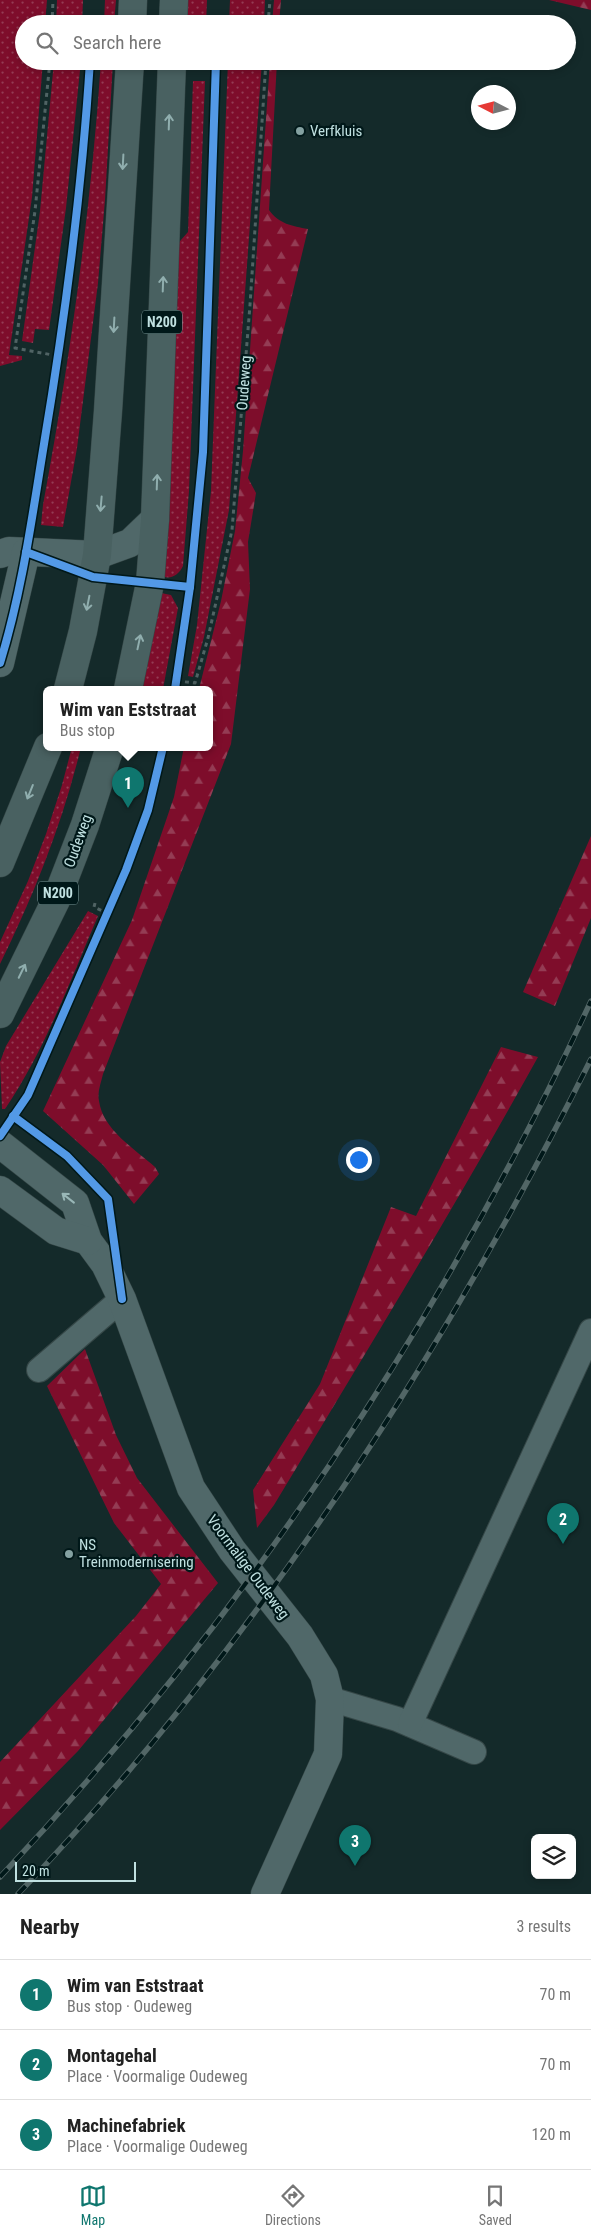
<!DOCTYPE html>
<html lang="en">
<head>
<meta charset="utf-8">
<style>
	:root { --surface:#fff; --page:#f6f6f6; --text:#222; --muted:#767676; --line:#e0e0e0; --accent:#0f766e }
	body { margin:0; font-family:"Roboto Condensed",sans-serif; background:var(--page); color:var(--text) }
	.controls { position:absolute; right:15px; bottom:15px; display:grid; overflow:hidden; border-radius:8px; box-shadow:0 2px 8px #0003 }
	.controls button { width:45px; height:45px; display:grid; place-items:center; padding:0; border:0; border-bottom:1px solid var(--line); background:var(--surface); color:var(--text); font:25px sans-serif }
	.compass { position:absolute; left:471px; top:85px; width:45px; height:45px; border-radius:50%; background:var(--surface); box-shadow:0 2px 8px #0003; rotate:276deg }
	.scale { position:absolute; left:15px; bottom:12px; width:121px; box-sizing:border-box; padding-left:5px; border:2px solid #c0e1e1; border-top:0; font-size:14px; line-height:18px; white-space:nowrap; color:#c0e1e1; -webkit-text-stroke:4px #001819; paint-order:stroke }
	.you { position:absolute; left:358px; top:1159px; width:18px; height:18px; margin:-12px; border:4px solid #fff; border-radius:50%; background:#1a73e8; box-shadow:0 0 0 8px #1a73e833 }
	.badge { display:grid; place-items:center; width:32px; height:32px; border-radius:50%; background:var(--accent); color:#fff; font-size:16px; font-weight:700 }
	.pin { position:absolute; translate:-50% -41px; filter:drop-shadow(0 1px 2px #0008) }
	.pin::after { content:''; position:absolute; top:26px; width:18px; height:15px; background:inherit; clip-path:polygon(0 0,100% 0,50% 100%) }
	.popup { position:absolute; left:43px; top:686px; width:170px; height:65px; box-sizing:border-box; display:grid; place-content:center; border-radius:8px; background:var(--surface); filter:drop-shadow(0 1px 4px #0005); font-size:16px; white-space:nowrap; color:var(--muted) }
	.popup b { font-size:19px; color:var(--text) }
	.popup::after { content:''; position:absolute; left:50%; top:100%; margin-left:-10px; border:10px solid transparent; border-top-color:var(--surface) }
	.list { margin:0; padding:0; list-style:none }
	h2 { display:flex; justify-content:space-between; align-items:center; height:65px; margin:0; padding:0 20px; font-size:21px }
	h2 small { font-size:16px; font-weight:400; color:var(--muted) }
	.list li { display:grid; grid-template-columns:32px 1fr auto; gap:15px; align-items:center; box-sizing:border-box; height:70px; padding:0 20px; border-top:1px solid var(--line) }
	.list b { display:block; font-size:19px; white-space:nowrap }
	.list p { margin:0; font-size:16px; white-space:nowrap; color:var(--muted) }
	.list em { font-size:16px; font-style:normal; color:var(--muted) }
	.icon { flex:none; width:28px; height:28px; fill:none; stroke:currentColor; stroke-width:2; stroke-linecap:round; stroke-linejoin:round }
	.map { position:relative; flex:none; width:591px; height:1894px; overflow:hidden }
	.search { position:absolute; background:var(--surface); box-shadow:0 2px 8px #0003; left:15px; right:15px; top:15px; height:55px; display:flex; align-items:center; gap:12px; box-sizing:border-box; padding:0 18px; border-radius:28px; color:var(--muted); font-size:19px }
	.sheet { height:275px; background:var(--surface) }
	nav { display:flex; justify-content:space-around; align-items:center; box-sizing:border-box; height:70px; border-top:1px solid var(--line); background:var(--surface); font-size:14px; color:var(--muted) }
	nav a { display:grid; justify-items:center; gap:2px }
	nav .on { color:var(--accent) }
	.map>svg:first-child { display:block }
	.grass { fill:url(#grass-dots) }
	.forest { fill:url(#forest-firs) }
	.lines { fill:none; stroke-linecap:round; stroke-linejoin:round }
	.lane-casing { stroke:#354747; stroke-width:26 }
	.street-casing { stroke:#354747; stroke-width:29 }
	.primary-casing { stroke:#354747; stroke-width:29 }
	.path { stroke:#506364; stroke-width:3; stroke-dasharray:4 4; stroke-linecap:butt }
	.lane { stroke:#506869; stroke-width:24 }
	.street { stroke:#506869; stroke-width:28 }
	.primary { stroke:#496161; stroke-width:28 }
	.rail-casing { stroke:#526666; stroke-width:5.5 }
	.rail { stroke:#001819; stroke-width:4; stroke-dasharray:11; stroke-linecap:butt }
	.cycleway-casing { stroke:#001819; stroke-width:11 }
	.cycleway { stroke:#5399e6; stroke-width:8 }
	.oneway { stroke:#90aeae }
	.oneway2 { stroke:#99b7b7 }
	.poi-dot { fill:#84a1a1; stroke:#001819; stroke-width:2 }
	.labels { text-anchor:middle; stroke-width:4.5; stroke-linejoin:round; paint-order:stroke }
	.shield { fill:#001819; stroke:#86a5a5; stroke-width:1 }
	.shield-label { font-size:14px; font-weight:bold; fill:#c0e1e1 }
	.poi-label { font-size:15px; fill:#c0e1e1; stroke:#001819; text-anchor:start }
	.street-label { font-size:15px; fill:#c0e1e1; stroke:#001819 }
</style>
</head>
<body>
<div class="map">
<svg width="591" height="1894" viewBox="0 0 591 1894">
	<defs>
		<pattern id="grass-dots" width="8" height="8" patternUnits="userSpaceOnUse" patternTransform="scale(1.25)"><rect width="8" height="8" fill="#7e0d2b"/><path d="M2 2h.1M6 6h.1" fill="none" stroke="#943c54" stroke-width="1.8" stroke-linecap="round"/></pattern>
		<pattern id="forest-firs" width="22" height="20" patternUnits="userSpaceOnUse" patternTransform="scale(1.25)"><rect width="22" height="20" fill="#7e0d2b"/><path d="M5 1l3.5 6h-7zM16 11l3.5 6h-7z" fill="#943c54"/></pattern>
	</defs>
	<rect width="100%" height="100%" fill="#142a2a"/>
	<!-- grass -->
	<g class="grass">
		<polygon points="0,0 47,0 45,24 24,24 24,61 43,61 32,197 9,355 22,356 22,360 0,366"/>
		<polygon points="57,0 83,0 82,24 56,24"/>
		<polygon points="105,0 116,0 114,24 104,24"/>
		<polygon points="181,0 207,0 206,24 180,24"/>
		<polygon points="230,0 265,0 264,24 229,24"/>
		<polygon points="54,61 80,61 80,70 66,208 49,330 35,329 33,343 22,341 40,211"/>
		<path d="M101,61H113L105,200L98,283L77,448L63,527L41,525L43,505C70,359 91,210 101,61Z"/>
		<polygon points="228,61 262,61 229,510 204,637 193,677 188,676 197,625 211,491"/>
		<path d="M193,81H205L189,491L183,566C179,574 173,579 164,577L173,249L188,232Z"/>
		<polygon points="161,593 171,595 178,608 163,689 138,689"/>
		<path d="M72,747H81C63,822 34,895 0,964V942L28,881L46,834L62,785Z"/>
		<path d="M88,911L98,916C70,981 45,1050 5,1109H2L0,1062L6,1046Z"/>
	</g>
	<!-- forest -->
	<g class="forest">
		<polygon points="274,0 281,0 279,24 272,24"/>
		<polygon points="549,0 591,0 591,10"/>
		<path d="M270,61H277L269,210C279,224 292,226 308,229L248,478L256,493L248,542L250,589L231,744L103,1074C101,1083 97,1092 99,1101C103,1130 135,1149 155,1167L159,1174L134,1204L103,1165L43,1111L132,920L174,797L184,747H209V689H199L221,601L235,531L243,451Z"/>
		<polygon points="591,836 591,918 555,1006 523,992"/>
		<path d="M501,1047L538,1057C454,1209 363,1357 274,1505L257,1528L253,1490L320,1384L391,1207L416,1216Z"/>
		<polygon points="85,1349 116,1435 137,1478 218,1583 78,1751 0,1830 0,1762 136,1616 161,1584 114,1523 47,1386"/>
	</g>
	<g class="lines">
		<defs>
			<g id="lane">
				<polyline points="39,1370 122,1299"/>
				<polyline points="330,1699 397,1719 474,1752"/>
				<polyline points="410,1724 591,1331"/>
			</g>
			<g id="street">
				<polyline points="0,554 9,551 97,555 130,543 155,519"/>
				<polyline points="0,663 26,552"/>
				<polyline points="0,1144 75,1203 88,1241 105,1264 122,1299 191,1488 232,1550 300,1636 324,1675 330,1699 328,1754 265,1894"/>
				<polyline points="0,1190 56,1231 88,1241"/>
			</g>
			<g id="primary">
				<polyline points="132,24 133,0"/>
				<polyline points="173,24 174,0"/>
				<polyline points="68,689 83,631 97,555 108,411 130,61"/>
				<polyline points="128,689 150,583 155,519 172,61"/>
				<polyline points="0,863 48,747"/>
				<polyline points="0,1014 56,900 85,825 110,747"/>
			</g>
		</defs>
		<!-- lane casing -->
		<use href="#lane" class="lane-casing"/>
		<!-- street casing -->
		<use href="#street" class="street-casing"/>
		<!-- primary casing -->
		<use href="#primary" class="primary-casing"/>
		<!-- path -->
		<g class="path">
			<polyline points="52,24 53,0"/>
			<polyline points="268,24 270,0"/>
			<polyline points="50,61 35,211 15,348 58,356"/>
			<polyline points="177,681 195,683 208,638 232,530 250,305 266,61"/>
			<polyline points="95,903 94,907 107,913"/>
		</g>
		<!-- lane -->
		<use href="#lane" class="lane"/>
		<!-- street -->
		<use href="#street" class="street"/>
		<!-- primary -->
		<use href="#primary" class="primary"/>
		<defs>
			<g id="rail">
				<path d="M0,1877C243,1620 442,1322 591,1001"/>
				<path d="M18,1894C253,1648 440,1362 591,1059"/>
			</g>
		</defs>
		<!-- rail casing -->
		<use href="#rail" class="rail-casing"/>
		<!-- rail -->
		<use href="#rail" class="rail"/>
		<defs>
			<g id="cycleway">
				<polyline points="26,552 93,577 190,587"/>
				<path d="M0,663C22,592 32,517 44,444C65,318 82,190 90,61"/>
				<polyline points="175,689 190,587 203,452 216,61"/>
				<polyline points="13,1116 67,1156 108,1199 122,1299"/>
				<polyline points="0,1136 28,1095 126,870 148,810 163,747"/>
			</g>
		</defs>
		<!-- cycleway casing -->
		<use href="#cycleway" class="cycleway-casing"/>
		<!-- cycleway -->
		<use href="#cycleway" class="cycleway"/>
	</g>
	<!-- one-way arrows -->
	<defs><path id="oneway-shaft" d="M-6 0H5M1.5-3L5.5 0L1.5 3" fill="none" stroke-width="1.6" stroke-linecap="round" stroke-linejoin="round" transform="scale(1.25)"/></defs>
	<g class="oneway">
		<use href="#oneway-shaft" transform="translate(169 122) rotate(-88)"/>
		<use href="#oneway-shaft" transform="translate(123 162) rotate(93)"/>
		<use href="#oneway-shaft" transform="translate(163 284) rotate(-88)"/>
		<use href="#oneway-shaft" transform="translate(114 325) rotate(93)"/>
		<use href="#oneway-shaft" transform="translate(157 482) rotate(-88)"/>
		<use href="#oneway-shaft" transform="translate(101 504) rotate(95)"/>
		<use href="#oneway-shaft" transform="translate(88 603) rotate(101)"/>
		<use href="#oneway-shaft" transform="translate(139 642) rotate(-78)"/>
		<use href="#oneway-shaft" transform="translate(30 792) rotate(112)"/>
		<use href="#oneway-shaft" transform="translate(22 971) rotate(-64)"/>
	</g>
	<use class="oneway2" href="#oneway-shaft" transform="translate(68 1198) rotate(-142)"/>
	<!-- markers -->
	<g class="poi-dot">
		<circle cx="300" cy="131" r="5"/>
		<circle cx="69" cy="1554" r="5"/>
	</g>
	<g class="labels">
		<!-- shield labels -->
		<g class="shield">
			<rect x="142" y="310.5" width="40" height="23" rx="4"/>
			<rect x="38" y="881.5" width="40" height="23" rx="4"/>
		</g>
		<g class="shield-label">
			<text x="162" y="327">N200</text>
			<text x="58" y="898">N200</text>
		</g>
		<!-- poi labels -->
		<g class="poi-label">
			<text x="310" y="136">Verfkluis</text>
			<text x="79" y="1550">NS<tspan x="79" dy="17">Treinmodernisering</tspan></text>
		</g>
		<!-- street labels -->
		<g class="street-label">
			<text transform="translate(244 383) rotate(-86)" y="5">Oudeweg</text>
			<text transform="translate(78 841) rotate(-70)" y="5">Oudeweg</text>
			<text transform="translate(248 1567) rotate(53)" y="5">Voormalige Oudeweg</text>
		</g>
	</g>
</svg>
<div class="controls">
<button><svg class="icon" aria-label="layers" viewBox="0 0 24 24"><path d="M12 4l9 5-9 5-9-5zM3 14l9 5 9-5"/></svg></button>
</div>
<svg class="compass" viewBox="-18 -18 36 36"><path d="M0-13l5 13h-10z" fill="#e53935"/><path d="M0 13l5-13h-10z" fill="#767676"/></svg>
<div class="scale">20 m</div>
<div class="you"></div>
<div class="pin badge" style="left:128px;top:808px">1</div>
<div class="popup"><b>Wim van Eststraat</b>Bus stop</div>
<div class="pin badge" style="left:563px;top:1544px">2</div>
<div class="pin badge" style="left:355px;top:1866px">3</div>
<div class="search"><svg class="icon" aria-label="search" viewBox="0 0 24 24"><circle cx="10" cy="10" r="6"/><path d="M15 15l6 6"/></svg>Search here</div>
</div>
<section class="sheet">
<h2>Nearby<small>3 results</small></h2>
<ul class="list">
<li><span class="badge">1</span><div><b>Wim van Eststraat</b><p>Bus stop · Oudeweg</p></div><em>70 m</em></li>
<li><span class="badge">2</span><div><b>Montagehal</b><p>Place · Voormalige Oudeweg</p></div><em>70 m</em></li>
<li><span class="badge">3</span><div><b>Machinefabriek</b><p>Place · Voormalige Oudeweg</p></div><em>120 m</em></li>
</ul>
</section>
<nav>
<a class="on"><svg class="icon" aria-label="map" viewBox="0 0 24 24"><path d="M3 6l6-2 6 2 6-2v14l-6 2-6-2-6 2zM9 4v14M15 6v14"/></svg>Map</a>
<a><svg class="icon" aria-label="directions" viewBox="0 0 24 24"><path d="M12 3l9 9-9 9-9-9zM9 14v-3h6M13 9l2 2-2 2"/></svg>Directions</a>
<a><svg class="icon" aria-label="saved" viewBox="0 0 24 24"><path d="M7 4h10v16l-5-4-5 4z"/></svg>Saved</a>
</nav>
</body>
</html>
